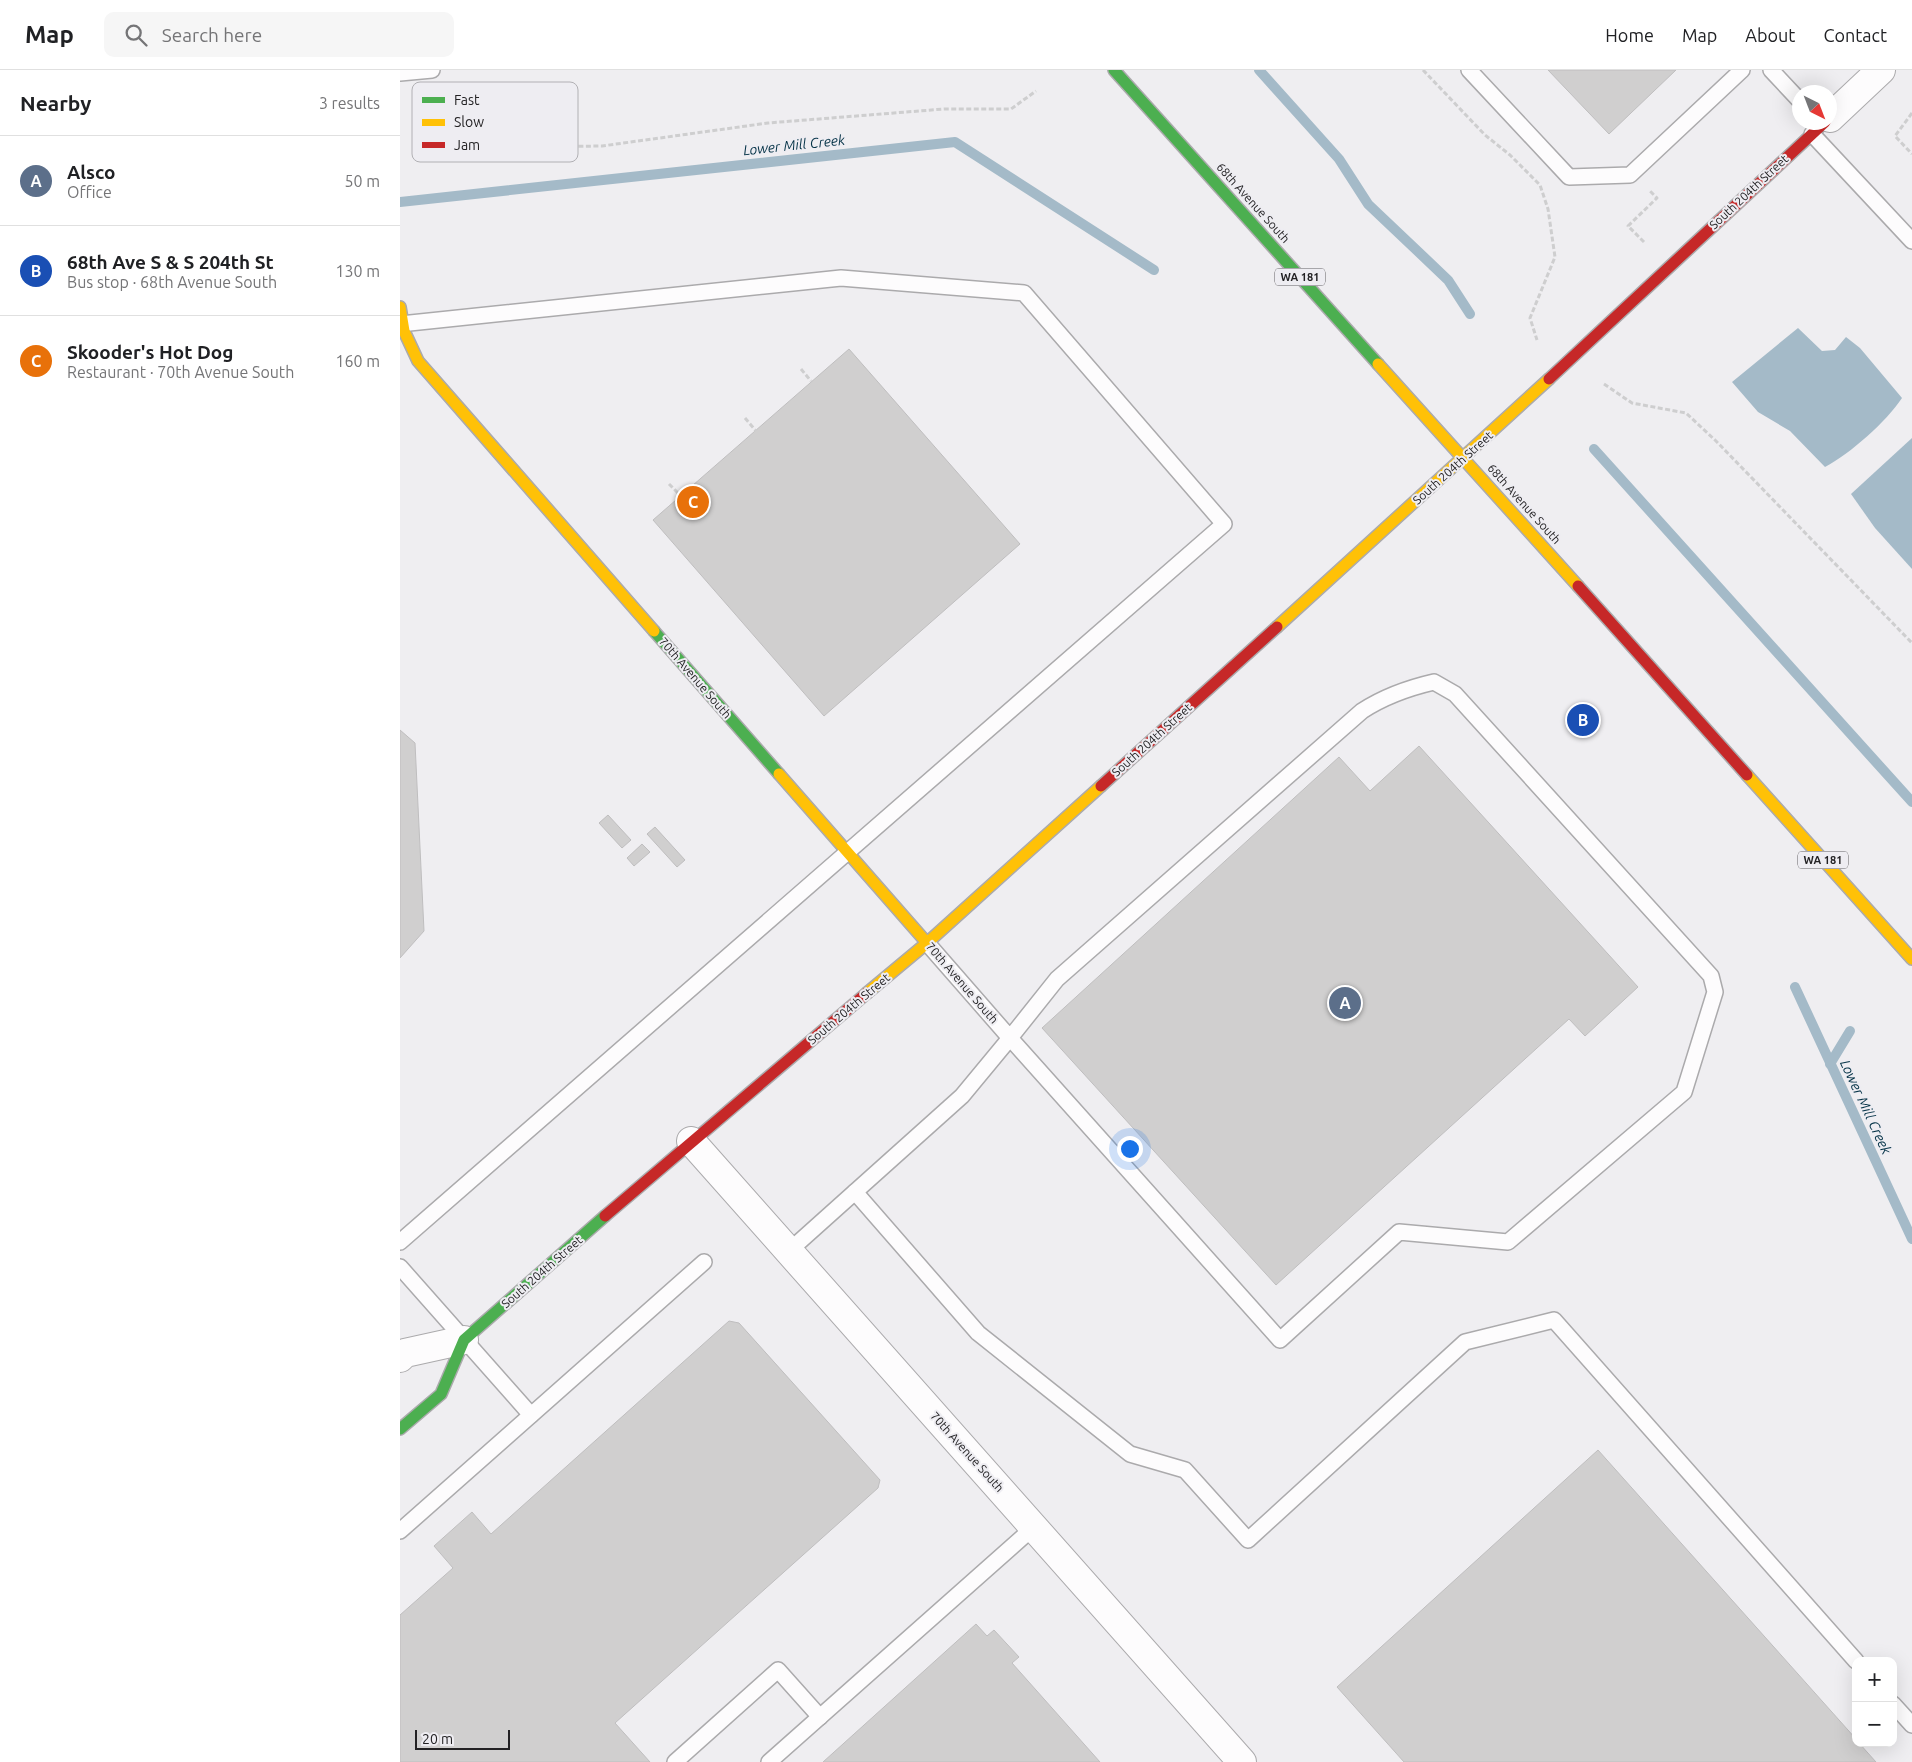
<!DOCTYPE html>
<html lang="en">
<head>
<meta charset="utf-8">
<style>
	:root { --surface:#fff; --page:#f6f6f6; --text:#202124; --muted:#757577; --line:#e0e0e0; --accent:#6a696c }
	body { margin:0; font-family:Ubuntu,sans-serif; background:var(--page); color:var(--text) }
	.controls { position:absolute; right:15px; bottom:15px; display:grid; overflow:hidden; border-radius:10px; box-shadow:0 5px 20px #0002 }
	.controls button { width:45px; height:45px; display:grid; place-items:center; padding:0; border:0; border-bottom:1px solid var(--line); background:var(--surface); color:var(--text); font:25px sans-serif }
	.compass { position:absolute; left:1392px; top:15px; width:45px; height:45px; border-radius:50%; background:var(--surface); box-shadow:0 5px 20px #0002; rotate:138deg }
	.scale { position:absolute; left:15px; bottom:12px; width:95px; box-sizing:border-box; padding-left:5px; border:2px solid #232224; border-top:0; font-size:14px; line-height:18px; white-space:nowrap; color:#232224; -webkit-text-stroke:4px #eeedf2; paint-order:stroke }
	.you { position:absolute; left:729px; top:1078px; width:18px; height:18px; margin:-12px; border:4px solid #fff; border-radius:50%; background:#1a73e8; box-shadow:0 0 0 8px #1a73e833 }
	.badge { display:grid; place-items:center; width:32px; height:32px; border-radius:50%; background:var(--accent); color:#fff; font-size:16px; font-weight:700 }
	.pin { position:absolute; translate:-50% -50%; border:2px solid #fff; box-shadow:0 1px 5px #0006 }
	.list { margin:0; padding:0; list-style:none }
	h2 { display:flex; justify-content:space-between; align-items:center; height:65px; margin:0; padding:0 20px; font-size:21px }
	h2 small { font-size:16px; font-weight:400; color:var(--muted) }
	.list li { display:grid; grid-template-columns:32px 1fr auto; gap:15px; align-items:center; box-sizing:border-box; height:90px; padding:0 20px; border-top:1px solid var(--line) }
	.list b { display:block; font-size:19px; white-space:nowrap }
	.list p { margin:0; font-size:16px; white-space:nowrap; color:var(--muted) }
	.list em { font-size:16px; font-style:normal; color:var(--muted) }
	.icon { flex:none; width:28px; height:28px; fill:none; stroke:currentColor; stroke-width:2; stroke-linecap:round; stroke-linejoin:round }
	.map { position:relative; flex:none; width:1512px; height:1692px; overflow:hidden }
	header { display:flex; align-items:center; gap:30px; box-sizing:border-box; height:70px; padding:0 25px; background:var(--surface); border-bottom:1px solid var(--line) }
	header strong { font-size:24px }
	nav { display:flex; gap:28px; margin-inline-start:auto; font-size:18px }
	.search { width:350px; height:45px; background:var(--page); display:flex; align-items:center; gap:12px; box-sizing:border-box; padding:0 18px; border-radius:10px; color:var(--muted); font-size:19px }
	main { display:flex }
	aside { flex:1; background:var(--surface) }
	.map>svg:first-child { display:block }
	.water { fill:#a4bac8 }
	.lines { fill:none; stroke-linecap:round; stroke-linejoin:round }
	.stream { stroke:#a4bac8; stroke-width:10 }
	.building { fill:#d0cfcf; stroke:#bfbebf }
	.lane-casing { stroke:#abaaac; stroke-width:18 }
	.street-casing { stroke:#abaaac; stroke-width:30 }
	.fast-casing { stroke:#abaaac; stroke-width:14 }
	.slow-casing { stroke:#abaaac; stroke-width:14 }
	.jam-casing { stroke:#abaaac; stroke-width:14 }
	.path { stroke:#cececf; stroke-width:3; stroke-dasharray:5 2.5; stroke-linecap:butt }
	.lane { stroke:#fdfcfd; stroke-width:15 }
	.street { stroke:#fdfcfd; stroke-width:28 }
	.fast { stroke:#4caf50; stroke-width:11 }
	.slow { stroke:#ffc107; stroke-width:11 }
	.jam { stroke:#c62828; stroke-width:11 }
	.labels { text-anchor:middle; stroke-width:4; stroke-linejoin:round; paint-order:stroke }
	.shield { fill:#eeedf2; stroke:#605f62; stroke-width:1 }
	.shield-label { font-size:11px; font-weight:bold; fill:#232224 }
	.street-label { font-size:12px; fill:#232224; stroke:#eeedf2 }
	.water-label { font-size:14px; font-style:italic; fill:#043246; stroke:#eeedf2 }
	.key { fill:#eeedf2; stroke:#b1b0b4; stroke-width:1 }
	.key-label { font-size:14px; fill:#232224 }
</style>
</head>
<body>
<header>
<strong>Map</strong>
<div class="search"><svg class="icon" aria-label="search" viewBox="0 0 24 24"><circle cx="10" cy="10" r="6"/><path d="M15 15l6 6"/></svg>Search here</div>
<nav><a>Home</a><a>Map</a><a>About</a><a>Contact</a></nav>
</header>
<main>
<aside>
<h2>Nearby<small>3 results</small></h2>
<ul class="list">
<li><span class="badge" style="background:#5c6f8a">A</span><div><b>Alsco</b><p>Office</p></div><em>50 m</em></li>
<li><span class="badge" style="background:#1a4fb4">B</span><div><b>68th Ave S &amp; S 204th St</b><p>Bus stop · 68th Avenue South</p></div><em>130 m</em></li>
<li><span class="badge" style="background:#e8710a">C</span><div><b>Skooder's Hot Dog</b><p>Restaurant · 70th Avenue South</p></div><em>160 m</em></li>
</ul>
</aside>
<div class="map">
<svg width="1512" height="1692" viewBox="0 0 1512 1692">
	<rect width="100%" height="100%" fill="#efeef1"/>
	<!-- water -->
	<g class="water">
		<path d="M1398,258L1422,281L1435,280L1446,267L1460,278L1502,328C1486,352 1451,383 1425,397L1390,361L1358,342L1332,312Z"/>
		<polygon points="1512,368 1512,499 1475,458 1451,424"/>
	</g>
	<g class="lines">
		<!-- stream -->
		<g class="stream">
			<polyline points="859,0 939,89 968,134 1048,210 1070,244"/>
			<polyline points="0,132 555,72 754,200"/>
			<polyline points="1194,379 1512,732"/>
			<polyline points="1395,917 1512,1169"/>
			<polyline points="1430,994 1450,961"/>
		</g>
	</g>
	<!-- building -->
	<g class="building">
		<polygon points="1148,0 1276,0 1209,64"/>
		<polygon points="449,279 620,474 424,646 253,450"/>
		<polygon points="0,660 15,673 24,861 0,888"/>
		<polygon points="1019,676 1238,917 1185,966 1169,949 876,1215 642,958 939,687 970,721"/>
		<polygon points="208,745 231,770 222,778 199,753"/>
		<polygon points="255,757 285,790 277,797 247,764"/>
		<polygon points="242,774 250,782 234,796 227,788"/>
		<polygon points="329,1251 339,1253 480,1410 478,1418 215,1653 250,1692 0,1692 0,1545 53,1498 34,1476 72,1442 91,1464"/>
		<polygon points="1198,1380 1456,1669 1456,1673 1459,1673 1476,1692 1004,1692 937,1617"/>
		<polygon points="576,1554 587,1566 594,1560 619,1587 612,1593 700,1692 423,1692"/>
	</g>
	<g class="lines">
		<defs>
			<g id="lane">
				<polyline points="1069,0 1169,107 1230,105 1342,0"/>
				<polyline points="1371,0 1400,31"/>
				<polyline points="0,3 32,0"/>
				<polyline points="1412,64 1512,171"/>
				<polyline points="0,254 441,208 624,223 824,454 0,1172"/>
				<polyline points="455,1122 578,1263 730,1384 785,1400 848,1470 1065,1272 1154,1250 1456,1591"/>
				<path d="M389,1181L562,1026L610,968L880,1270L999,1162L1108,1172L1284,1022L1315,922L1311,906L1055,624L1034,612C1008,618 985,626 962,641L657,909L610,968L527,873"/>
				<polyline points="0,1197 131,1345"/>
				<polyline points="0,1461 304,1192"/>
				<polyline points="1493,1634 1512,1655"/>
				<polyline points="275,1692 378,1600 420,1647"/>
				<polyline points="369,1692 634,1457"/>
			</g>
			<g id="street">
				<polyline points="1430,48 1481,0"/>
				<polyline points="291,1071 842,1692"/>
				<polyline points="0,1288 5,1283 64,1270"/>
			</g>
			<g id="fast">
				<polyline points="714,0 978,294"/>
				<polyline points="254,561 379,704"/>
				<polyline points="0,1359 41,1324 64,1270 205,1146"/>
			</g>
			<g id="slow">
				<polyline points="0,237 4,261 18,291 254,561"/>
				<polyline points="978,294 1178,516"/>
				<polyline points="877,557 1149,309"/>
				<polyline points="379,704 527,873"/>
				<polyline points="1347,705 1512,889"/>
				<polyline points="467,923 527,873 701,716"/>
			</g>
			<g id="jam">
				<polyline points="1149,309 1425,52"/>
				<polyline points="1178,516 1347,705"/>
				<polyline points="701,716 877,557"/>
				<polyline points="205,1146 467,923"/>
			</g>
		</defs>
		<!-- lane casing -->
		<use href="#lane" class="lane-casing"/>
		<!-- street casing -->
		<use href="#street" class="street-casing"/>
		<!-- fast casing -->
		<use href="#fast" class="fast-casing"/>
		<!-- slow casing -->
		<use href="#slow" class="slow-casing"/>
		<!-- jam casing -->
		<use href="#jam" class="jam-casing"/>
		<!-- path -->
		<g class="path">
			<polyline points="1023,0 1085,65 1110,85 1140,115 1148,139 1155,187 1130,248 1137,270"/>
			<polyline points="1512,43 1495,66 1512,84"/>
			<polyline points="16,63 58,78 202,76 368,53 544,39 611,39 636,21"/>
			<polyline points="1244,172 1228,156 1257,128 1249,120"/>
			<polyline points="401,299 411,311"/>
			<polyline points="1204,314 1232,333 1286,343 1316,371 1512,573"/>
			<polyline points="345,348 356,361"/>
			<polyline points="269,414 281,426"/>
		</g>
		<!-- lane -->
		<use href="#lane" class="lane"/>
		<!-- street -->
		<use href="#street" class="street"/>
		<!-- fast -->
		<use href="#fast" class="fast"/>
		<!-- slow -->
		<use href="#slow" class="slow"/>
		<!-- jam -->
		<use href="#jam" class="jam"/>
	</g>
	<g class="labels">
		<!-- shield labels -->
		<g class="shield">
			<rect x="875" y="198.5" width="50" height="17" rx="4"/>
			<rect x="1398" y="781.5" width="50" height="17" rx="4"/>
		</g>
		<g class="shield-label">
			<text x="900" y="211">WA 181</text>
			<text x="1423" y="794">WA 181</text>
		</g>
		<!-- street labels -->
		<g class="street-label">
			<text transform="translate(1349 122) rotate(-43)" y="4">South 204th Street</text>
			<text transform="translate(853 133) rotate(48)" y="4">68th Avenue South</text>
			<text transform="translate(1053 398) rotate(-42)" y="4">South 204th Street</text>
			<text transform="translate(1124 434) rotate(48)" y="4">68th Avenue South</text>
			<text transform="translate(295 608) rotate(49)" y="4">70th Avenue South</text>
			<text transform="translate(752 670) rotate(-42)" y="4">South 204th Street</text>
			<text transform="translate(562 913) rotate(49)" y="4">70th Avenue South</text>
			<text transform="translate(449 939) rotate(-40)" y="4">South 204th Street</text>
			<text transform="translate(142 1202) rotate(-41)" y="4">South 204th Street</text>
			<text transform="translate(567 1382) rotate(48)" y="4">70th Avenue South</text>
		</g>
		<!-- water labels -->
		<g class="water-label">
			<text transform="translate(394 75) rotate(-6)" y="5">Lower Mill Creek</text>
			<text transform="translate(1466 1037) rotate(65)" y="5">Lower Mill Creek</text>
		</g>
	</g>
	<!-- legend -->
	<rect x="12" y="12" width="166" height="80" rx="8" class="key"/>
	<rect x="22" y="27" width="23" height="6" fill="#4caf50"/>
	<rect x="22" y="49" width="23" height="7" fill="#ffc107"/>
	<rect x="22" y="72" width="23" height="6" fill="#c62828"/>
	<g class="key-label">
		<text x="54" y="35">Fast</text>
		<text x="54" y="57">Slow</text>
		<text x="54" y="80">Jam</text>
	</g>
</svg>
<div class="controls">
<button>+</button>
<button>−</button>
</div>
<svg class="compass" viewBox="-18 -18 36 36"><path d="M0-13l5 13h-10z" fill="#e53935"/><path d="M0 13l5-13h-10z" fill="#757577"/></svg>
<div class="scale">20 m</div>
<div class="you"></div>
<div class="pin badge" style="left:945px;top:933px;background:#5c6f8a">A</div>
<div class="pin badge" style="left:1183px;top:650px;background:#1a4fb4">B</div>
<div class="pin badge" style="left:293px;top:432px;background:#e8710a">C</div>
</div>
</main>
</body>
</html>
